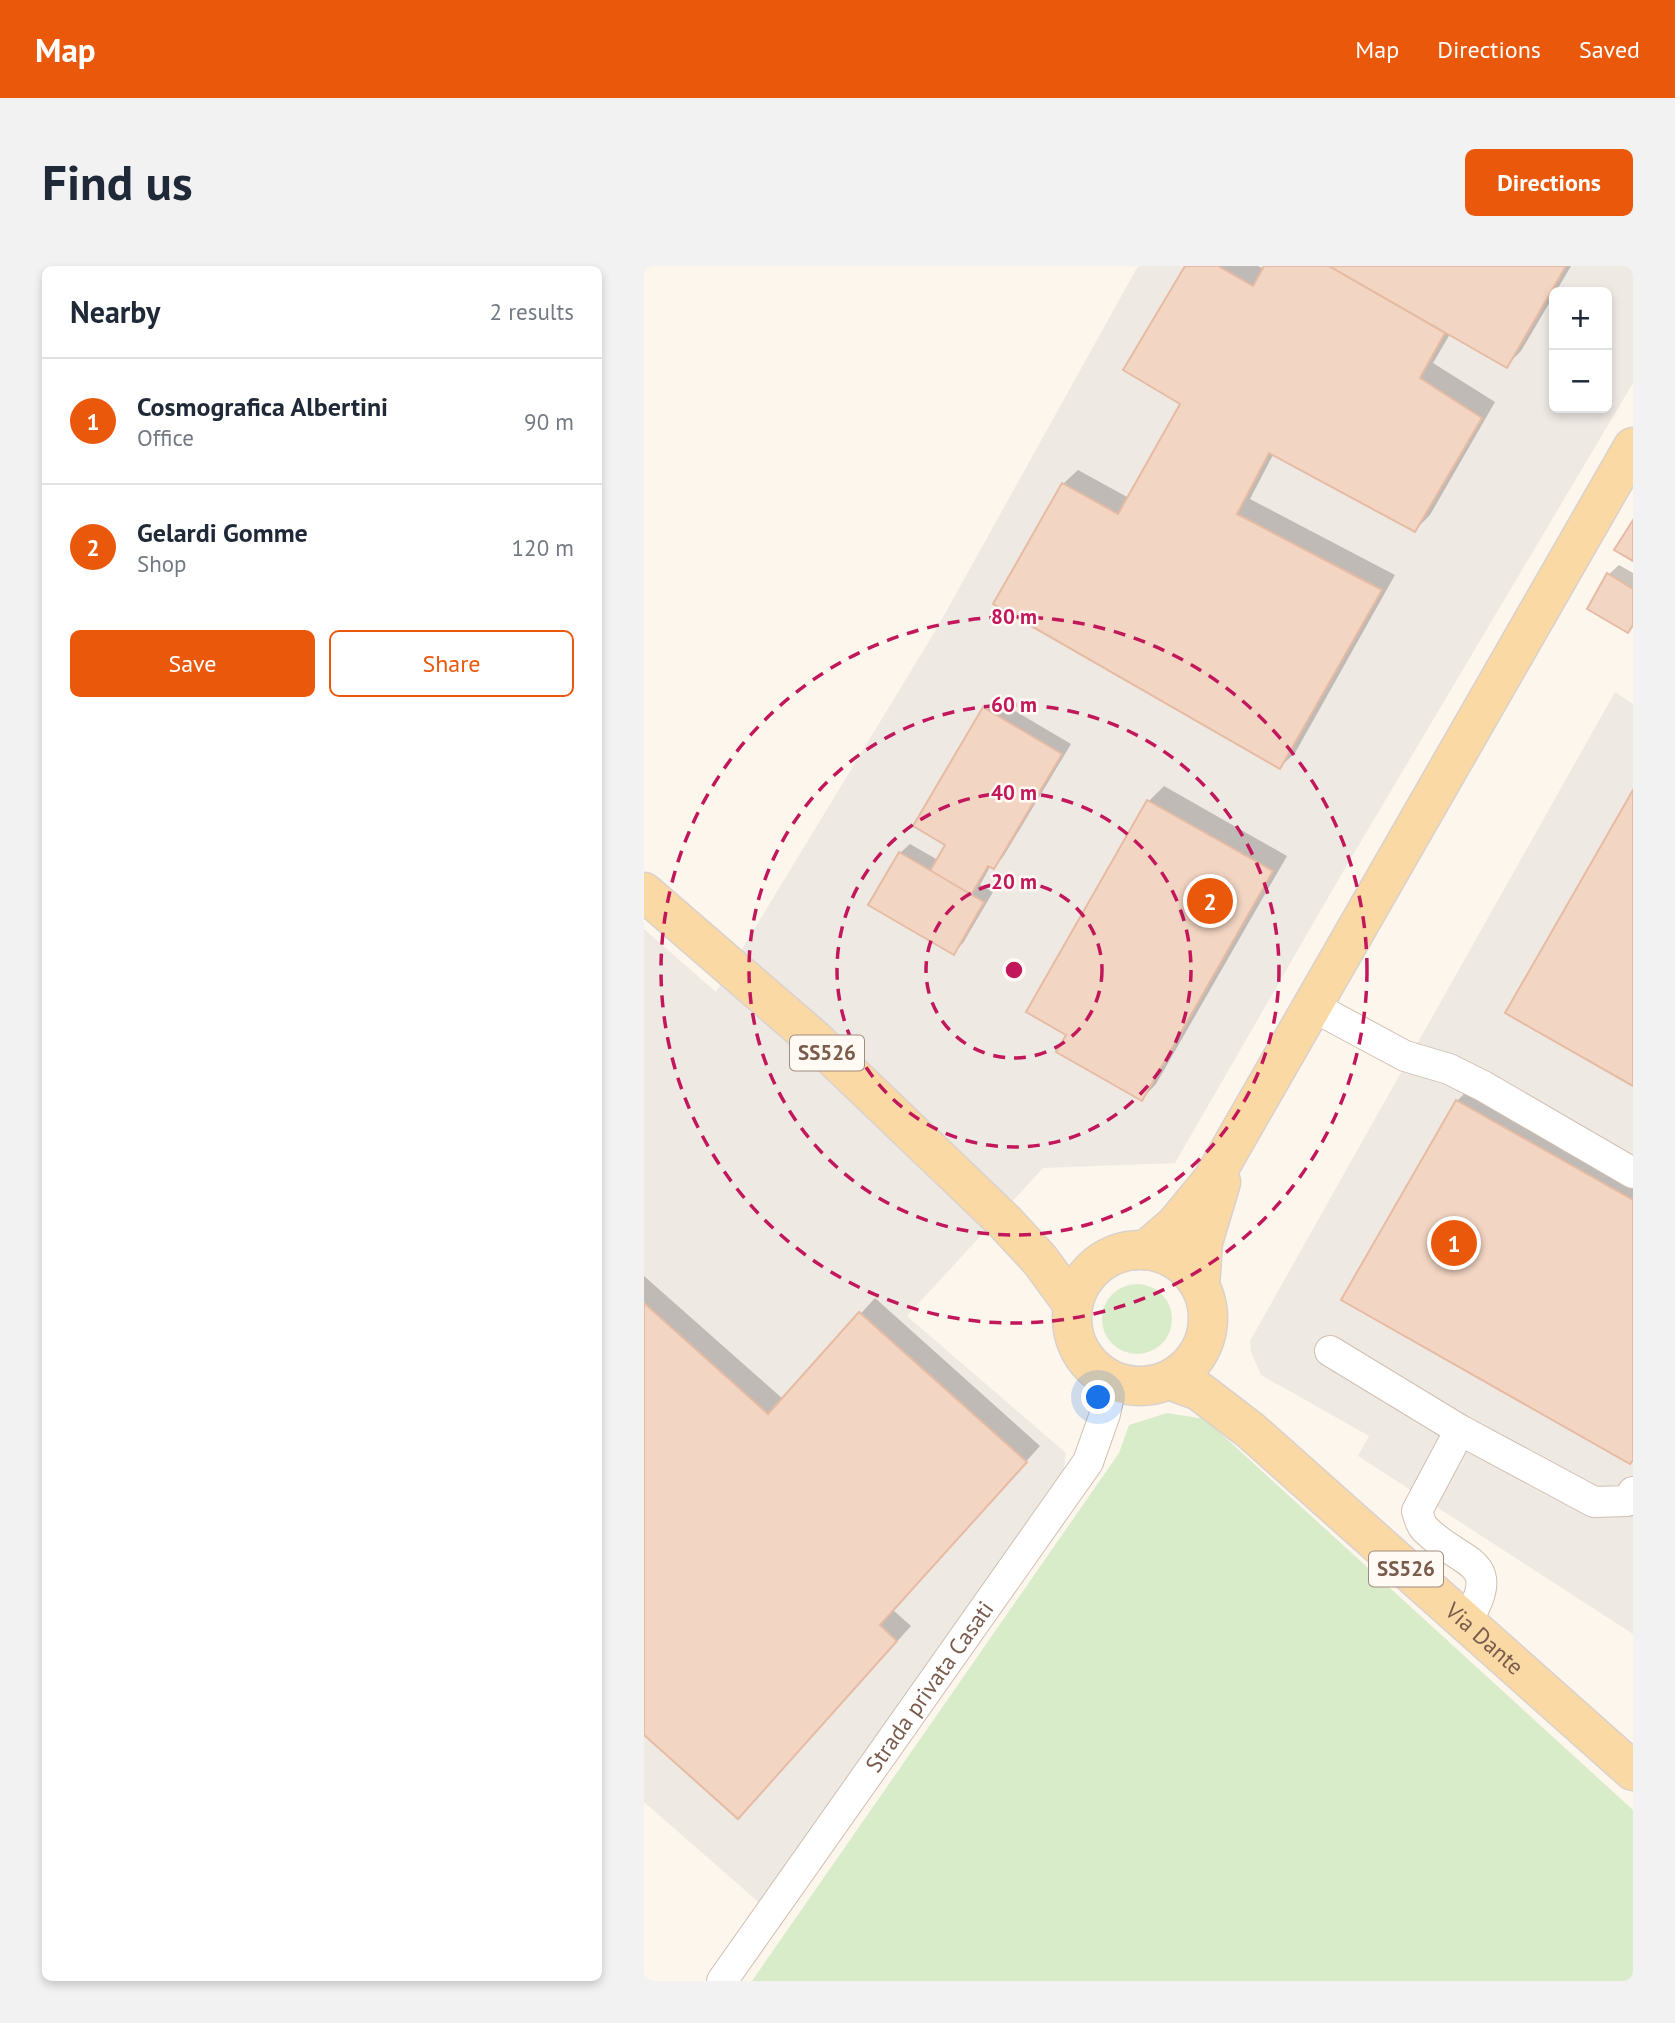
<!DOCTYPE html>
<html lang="en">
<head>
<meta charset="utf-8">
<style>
	:root { --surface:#fff; --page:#f2f2f3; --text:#1f2937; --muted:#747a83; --line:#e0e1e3; --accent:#ea580c }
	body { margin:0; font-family:"PT Sans",sans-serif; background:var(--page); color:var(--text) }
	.controls { position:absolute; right:21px; top:21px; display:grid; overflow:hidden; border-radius:10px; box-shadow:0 4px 10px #0003 }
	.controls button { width:63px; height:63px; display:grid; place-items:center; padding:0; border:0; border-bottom:2px solid var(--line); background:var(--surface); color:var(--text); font:35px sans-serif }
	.you { position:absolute; left:455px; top:1132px; width:24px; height:24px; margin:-18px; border:5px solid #fff; border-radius:50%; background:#1a73e8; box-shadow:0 0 0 10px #1a73e833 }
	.badge { display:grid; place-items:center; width:46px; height:46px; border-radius:50%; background:var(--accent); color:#fff; font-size:23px; font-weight:700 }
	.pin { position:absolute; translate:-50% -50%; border:4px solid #fff; box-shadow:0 2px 7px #0006 }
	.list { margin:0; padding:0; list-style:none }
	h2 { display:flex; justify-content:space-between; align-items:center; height:91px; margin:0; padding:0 28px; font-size:30px }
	h2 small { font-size:23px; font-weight:400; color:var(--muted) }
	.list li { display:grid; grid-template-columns:46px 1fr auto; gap:21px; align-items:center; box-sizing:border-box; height:126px; padding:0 28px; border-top:2px solid var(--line) }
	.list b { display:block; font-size:26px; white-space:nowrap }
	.list p { margin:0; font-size:23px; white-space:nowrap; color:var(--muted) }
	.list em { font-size:23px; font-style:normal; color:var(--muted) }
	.actions { display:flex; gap:14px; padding:21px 28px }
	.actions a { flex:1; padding:16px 0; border:2px solid var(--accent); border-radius:10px; text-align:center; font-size:24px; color:var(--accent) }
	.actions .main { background:var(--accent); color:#fff }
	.map { position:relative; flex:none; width:989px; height:1715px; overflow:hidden; border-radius:10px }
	header { display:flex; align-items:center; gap:42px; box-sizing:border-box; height:98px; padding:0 35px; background:var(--accent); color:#fff }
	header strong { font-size:33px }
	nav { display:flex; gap:38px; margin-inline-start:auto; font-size:24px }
	.intro { display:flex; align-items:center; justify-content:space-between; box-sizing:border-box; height:168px; padding:0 42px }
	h1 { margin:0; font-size:49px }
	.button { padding:18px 32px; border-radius:10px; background:var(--accent); color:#fff; font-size:24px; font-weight:700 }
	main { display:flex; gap:42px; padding:0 42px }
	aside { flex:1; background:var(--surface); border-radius:10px; box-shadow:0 4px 10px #0003 }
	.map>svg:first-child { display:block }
	.industrial { fill:#efe9e4; fill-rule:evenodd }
	.green { fill:#d8ecc9 }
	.shadow { fill:#0003 }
	.building { fill:#f3d5c3; stroke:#e6bba3; stroke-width:2 }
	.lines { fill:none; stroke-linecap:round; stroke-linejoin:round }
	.minor-casing { stroke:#d1beb0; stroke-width:32 }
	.major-casing { stroke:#dad1cd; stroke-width:41 }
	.minor { stroke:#fff; stroke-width:30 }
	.major { stroke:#fbd9a5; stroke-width:38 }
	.ring { fill:none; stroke:#c2185b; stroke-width:3.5; stroke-dasharray:12 9 }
	.labels { text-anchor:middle; stroke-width:5; stroke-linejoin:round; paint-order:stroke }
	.shield { fill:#fffaf3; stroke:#a28b7f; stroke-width:2 }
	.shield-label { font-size:21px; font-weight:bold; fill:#7a5c4d }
	.street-label { font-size:23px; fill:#7a5c4d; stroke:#fffaf3 }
	.centre { fill:#c2185b; stroke:#fffaf3; stroke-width:3.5 }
	.ring-label { font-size:21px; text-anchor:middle; font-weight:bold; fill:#c2185b; stroke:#fffaf3; stroke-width:5; stroke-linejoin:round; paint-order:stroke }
</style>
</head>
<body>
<header>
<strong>Map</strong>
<nav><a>Map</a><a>Directions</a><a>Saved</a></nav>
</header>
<div class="intro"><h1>Find us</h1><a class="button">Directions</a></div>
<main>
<aside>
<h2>Nearby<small>2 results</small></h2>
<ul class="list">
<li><span class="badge">1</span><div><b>Cosmografica Albertini</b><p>Office</p></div><em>90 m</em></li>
<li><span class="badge">2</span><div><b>Gelardi Gomme</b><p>Shop</p></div><em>120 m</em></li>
</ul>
<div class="actions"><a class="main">Save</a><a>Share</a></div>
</aside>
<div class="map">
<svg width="989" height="1715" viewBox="0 0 989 1715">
	<rect width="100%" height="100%" fill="#fdf6ec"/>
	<!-- industrial -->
	<g class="industrial">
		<path d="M494,0H989V117L700,604L531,897L399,902L263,1050L422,1187L418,1216L119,1640L0,1536V663L72,726L293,362ZM910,26H963V142H910Z"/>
		<polygon points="971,426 989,438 989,1368 714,1190 725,1170 617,1109 607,1086 606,1075"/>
	</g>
	<!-- green -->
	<g class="green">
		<circle cx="493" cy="1053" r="35"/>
		<polygon points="523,1147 561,1153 989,1544 989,1715 108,1715 475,1187 485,1159"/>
	</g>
	<!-- shadow -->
	<g class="shadow">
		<polygon points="543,0 614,0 620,3 622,0 927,0 877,85 862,100 806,68 789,97 851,136 786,249 771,264 630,187 606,233 751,309 651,487 636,501 419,218 434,204 485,232 539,137"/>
		<polygon points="975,299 989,307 989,356 965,308"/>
		<polygon points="351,433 427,478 359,591 349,601 347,599 336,619 349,626 319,677 309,687 256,587 266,578 294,594 304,578 341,442"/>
		<polygon points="520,520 643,590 512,818 498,833 424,768 505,535"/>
		<polygon points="828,820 989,911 989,1193 813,835"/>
		<polygon points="0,1010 139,1133 231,1032 396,1180 249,1344 267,1360 109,1536 0,1466"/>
	</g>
	<!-- building -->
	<g class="building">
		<polygon points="541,0 574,0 609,20 620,0 685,0 801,67 776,112 838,152 771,266 625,187 593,248 738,324 636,503 349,338 418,217 474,248 536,138 479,104"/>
		<polygon points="685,0 922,0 863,102"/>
		<polygon points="989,254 989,295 970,284"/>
		<polygon points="963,307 989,323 989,359 984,367 943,343"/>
		<polygon points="339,441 418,488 350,603 344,600 327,629 286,605 301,579 269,560"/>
		<polygon points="989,524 989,820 861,747"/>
		<polygon points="503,534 629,605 498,835 412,786 422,769 382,746"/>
		<polygon points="255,586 340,636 310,689 224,639"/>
		<polygon points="812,834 989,934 989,1194 986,1198 697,1034"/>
		<polygon points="0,1037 124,1148 215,1046 383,1196 236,1359 253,1375 94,1553 0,1469"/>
	</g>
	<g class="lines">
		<defs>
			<g id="minor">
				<polyline points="668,740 761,790 805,803 839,820 989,907"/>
				<polyline points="686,1085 816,1164"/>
				<path d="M822,1356C861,1293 818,1300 782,1264C777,1260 775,1251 773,1245L816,1164L950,1236L983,1235L989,1226"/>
				<path id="s1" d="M78,1715L444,1196L461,1148L468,1114"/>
			</g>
			<g id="major">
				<polyline points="0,626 170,773 360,955 396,994 429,1039"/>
				<polyline points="502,984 531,959 569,913 989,181"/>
				<circle cx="496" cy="1052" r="68"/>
				<polyline points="556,1020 559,976 577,916"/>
				<path id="s2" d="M525,1114L555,1125L606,1164L989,1505"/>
			</g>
		</defs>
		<!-- minor casing -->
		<use href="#minor" class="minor-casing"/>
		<!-- major casing -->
		<use href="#major" class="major-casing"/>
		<!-- minor -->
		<use href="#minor" class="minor"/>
		<!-- major -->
		<use href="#major" class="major"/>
	</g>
	<!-- distance rings -->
	<g class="ring">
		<circle cx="370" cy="704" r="88"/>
		<circle cx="370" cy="704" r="177"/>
		<circle cx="370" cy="704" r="265"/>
		<circle cx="370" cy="704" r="353"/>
	</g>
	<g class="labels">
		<!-- shield labels -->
		<g class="shield">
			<rect x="146" y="769.5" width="74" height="35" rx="5"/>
			<rect x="725" y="1285.5" width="74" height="35" rx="5"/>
		</g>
		<g class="shield-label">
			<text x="183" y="794">SS526</text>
			<text x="762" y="1310">SS526</text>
		</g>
		<!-- street labels -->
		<g class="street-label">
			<text dy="8" stroke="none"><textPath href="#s2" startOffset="410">Via Dante</textPath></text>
			<text dy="8" stroke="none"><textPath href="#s1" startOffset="360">Strada privata Casati</textPath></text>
		</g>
	</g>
	<circle cx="370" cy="704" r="10" class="centre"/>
	<g class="ring-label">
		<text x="370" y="358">80 m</text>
		<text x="370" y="446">60 m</text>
		<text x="370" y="534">40 m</text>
		<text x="370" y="623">20 m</text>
	</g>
</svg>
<div class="controls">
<button>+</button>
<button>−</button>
</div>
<div class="you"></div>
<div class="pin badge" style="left:810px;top:977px">1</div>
<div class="pin badge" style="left:566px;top:635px">2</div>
</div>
</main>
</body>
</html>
